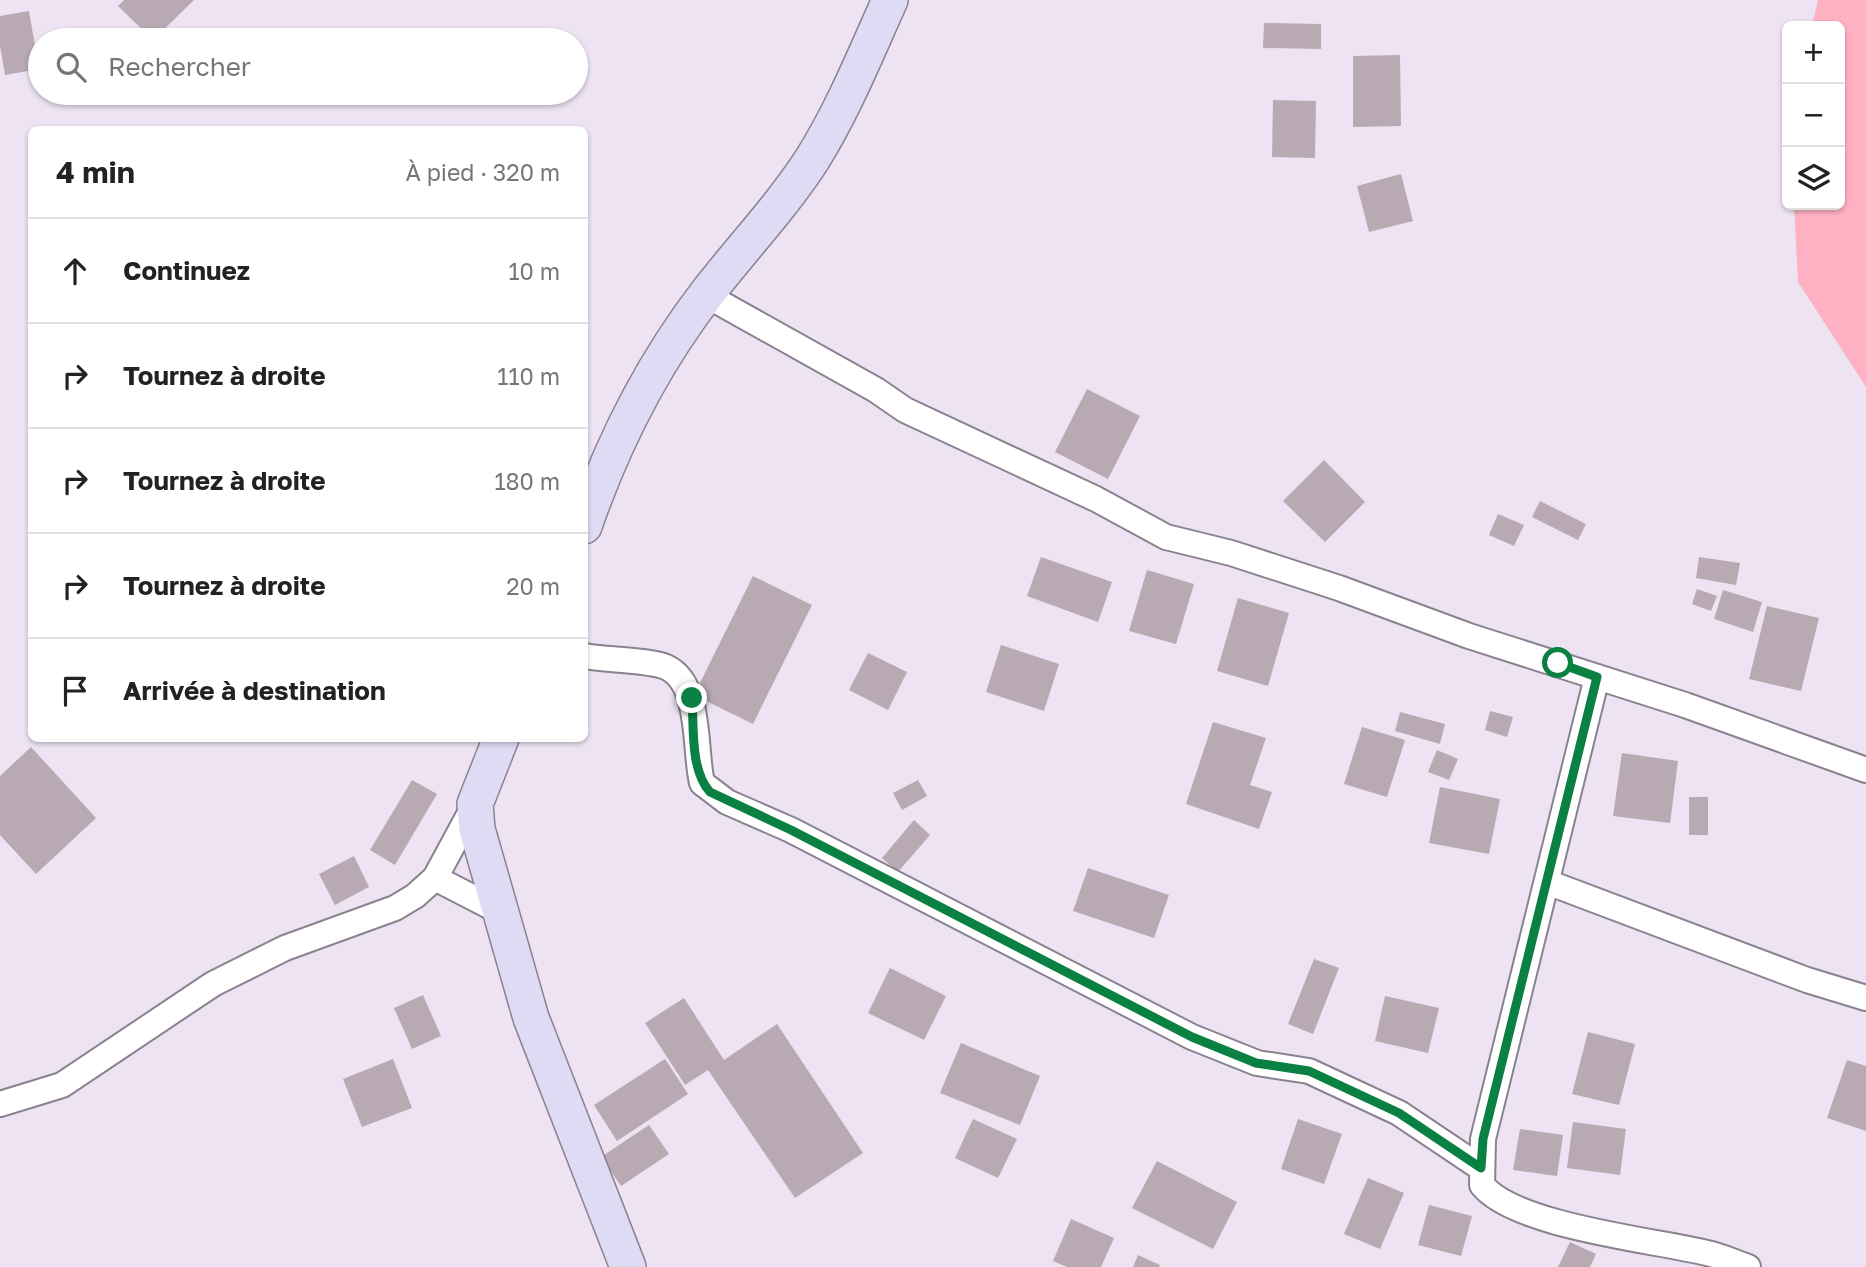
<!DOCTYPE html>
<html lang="fr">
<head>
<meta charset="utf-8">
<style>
	:root { --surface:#fff; --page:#f6f6f6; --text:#222; --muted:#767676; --line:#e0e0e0 }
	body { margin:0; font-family:"Golos Text",sans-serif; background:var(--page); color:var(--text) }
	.controls { position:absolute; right:21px; top:21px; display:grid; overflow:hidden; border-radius:10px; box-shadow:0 2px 5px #0004 }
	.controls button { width:63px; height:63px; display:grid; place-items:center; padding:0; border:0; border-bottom:2px solid var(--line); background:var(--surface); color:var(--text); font:35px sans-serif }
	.stop { position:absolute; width:21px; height:21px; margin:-16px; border:5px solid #0b8043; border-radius:50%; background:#fff }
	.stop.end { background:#0b8043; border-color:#fff; box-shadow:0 2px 7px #0008 }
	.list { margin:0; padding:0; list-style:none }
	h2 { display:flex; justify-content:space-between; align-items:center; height:91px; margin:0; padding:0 28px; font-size:30px }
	h2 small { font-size:23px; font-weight:400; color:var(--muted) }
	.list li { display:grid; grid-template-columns:46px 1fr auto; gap:21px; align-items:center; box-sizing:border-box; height:105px; padding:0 28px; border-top:2px solid var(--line) }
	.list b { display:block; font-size:26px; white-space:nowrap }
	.list em { font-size:23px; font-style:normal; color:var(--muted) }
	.icon { flex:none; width:38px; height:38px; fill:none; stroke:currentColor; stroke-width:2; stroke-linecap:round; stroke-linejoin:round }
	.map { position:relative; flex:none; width:1866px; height:1267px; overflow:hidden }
	.search { position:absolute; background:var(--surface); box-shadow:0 2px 5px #0004; left:28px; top:28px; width:560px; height:77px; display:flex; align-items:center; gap:18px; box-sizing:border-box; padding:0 24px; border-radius:38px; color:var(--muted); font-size:26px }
	.panel { position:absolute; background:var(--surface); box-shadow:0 2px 5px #0004; left:28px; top:126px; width:560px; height:616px; border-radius:10px }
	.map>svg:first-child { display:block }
	.green { fill:#feb1c3 }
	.building { fill:#b9a9b3 }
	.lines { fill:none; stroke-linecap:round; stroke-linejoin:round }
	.minor-casing { stroke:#8b8290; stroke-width:28 }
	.secondary-casing { stroke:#8b8290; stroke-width:38 }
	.minor { stroke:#fff; stroke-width:24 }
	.secondary { stroke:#dfdbf5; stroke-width:35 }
	.route { stroke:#0b8043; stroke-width:9 }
</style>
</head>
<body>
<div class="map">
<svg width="1866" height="1267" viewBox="0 0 1866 1267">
	<rect width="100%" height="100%" fill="#ede3f2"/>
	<!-- green -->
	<polygon class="green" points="1818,0 1866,0 1866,387 1798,282 1794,205 1840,205 1840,26 1812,26"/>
	<!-- building -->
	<g class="building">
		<polygon points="124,0 194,0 153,40 118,6"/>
		<polygon points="29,11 39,69 5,75 0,46 0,16"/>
		<polygon points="1264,23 1321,24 1321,49 1263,48"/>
		<polygon points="1400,55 1401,126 1353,127 1353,56"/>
		<polygon points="1273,100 1316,101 1315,158 1272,157"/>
		<polygon points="1401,174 1413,221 1369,232 1357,186"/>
		<polygon points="1087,389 1140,416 1108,479 1055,452"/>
		<polygon points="1324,460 1365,502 1325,542 1283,501"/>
		<polygon points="1540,501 1586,524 1578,540 1532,517"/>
		<polygon points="1498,514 1524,525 1514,546 1489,535"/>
		<polygon points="1041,557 1112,582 1098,622 1027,596"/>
		<polygon points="1699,557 1740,563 1736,585 1696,578"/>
		<polygon points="1147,570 1194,584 1176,644 1129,631"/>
		<polygon points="753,576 812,605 753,724 694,695"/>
		<polygon points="1697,589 1717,596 1711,611 1692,604"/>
		<polygon points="1723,590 1762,602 1753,632 1714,619"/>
		<polygon points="1238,598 1289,613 1268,686 1217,671"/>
		<polygon points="1767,606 1819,618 1801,691 1749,679"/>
		<polygon points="1001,645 1059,664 1044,711 986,692"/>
		<polygon points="868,653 907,672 888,710 849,690"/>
		<polygon points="1490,711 1513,717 1507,737 1485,730"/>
		<polygon points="1400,712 1445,724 1440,744 1395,731"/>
		<polygon points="1213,722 1266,738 1250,785 1272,792 1259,829 1186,804"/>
		<polygon points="1362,727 1405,740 1387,797 1344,784"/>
		<polygon points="31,747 96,818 36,874 0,835 0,776"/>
		<polygon points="1437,750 1458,759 1449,780 1428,772"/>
		<polygon points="1622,753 1678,761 1670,823 1613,816"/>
		<polygon points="412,780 437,794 395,865 370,850"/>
		<polygon points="918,780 927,796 902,810 893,793"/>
		<polygon points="1440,787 1500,799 1489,854 1429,843"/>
		<rect x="1689" y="797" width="19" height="38"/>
		<polygon points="914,820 930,835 898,872 882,858"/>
		<polygon points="354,856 369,887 335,905 319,874"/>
		<polygon points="1088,868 1169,895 1154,938 1073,911"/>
		<polygon points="1314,959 1339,968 1313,1034 1288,1024"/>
		<polygon points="890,968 946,996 924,1040 868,1013"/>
		<polygon points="423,995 441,1036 412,1049 394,1008"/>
		<polygon points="1385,996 1439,1008 1428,1053 1375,1041"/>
		<polygon points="684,998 724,1060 777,1024 863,1153 795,1198 708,1070 685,1085 645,1023"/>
		<polygon points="1588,1032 1635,1044 1619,1105 1572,1094"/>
		<polygon points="961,1043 1040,1076 1020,1125 940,1093"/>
		<polygon points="393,1059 412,1108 362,1127 343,1079"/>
		<polygon points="665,1059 688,1094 617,1141 594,1105"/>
		<polygon points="1847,1060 1866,1066 1866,1131 1827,1118"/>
		<polygon points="973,1119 1017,1139 998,1178 955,1158"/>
		<polygon points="1298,1119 1342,1134 1324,1184 1281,1169"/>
		<polygon points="1573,1122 1626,1129 1620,1175 1567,1168"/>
		<polygon points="649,1125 669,1154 621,1186 601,1157"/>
		<polygon points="1520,1129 1563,1135 1557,1176 1513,1170"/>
		<polygon points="1157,1161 1237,1202 1213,1249 1132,1208"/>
		<polygon points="1368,1178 1404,1193 1380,1249 1344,1234"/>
		<polygon points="1429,1205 1472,1216 1461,1256 1418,1245"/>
		<polygon points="1071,1219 1114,1238 1101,1267 1067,1267 1053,1261"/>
		<polygon points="1570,1242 1596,1254 1590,1267 1558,1267"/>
		<polygon points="1138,1255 1160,1265 1159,1267 1133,1267"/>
	</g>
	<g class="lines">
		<defs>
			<g id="minor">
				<polyline points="706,295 876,390 905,410 1096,499 1166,537 1231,553 1339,588 1469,636 1685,705 1866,770"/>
				<path d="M584,656C605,660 650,660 666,667C702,683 694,750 702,783L727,802L791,830L1192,1037L1257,1063L1309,1071L1399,1113L1481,1168"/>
				<path d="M1597,677L1483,1139L1482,1185C1515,1226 1653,1240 1707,1253C1721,1256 1734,1262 1748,1267"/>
				<polyline points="435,878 499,911"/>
				<polyline points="1547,882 1807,980 1866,998"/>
				<polyline points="0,1104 62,1085 213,984 285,948 395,908 415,896 435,878 475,804"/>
			</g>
			<g id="secondary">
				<path d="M584,526C613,442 654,362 708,292C743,247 783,205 813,158C844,108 866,53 890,0"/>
				<polyline points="501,738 475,804 477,829 531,1018 628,1267"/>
			</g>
		</defs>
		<!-- minor casing -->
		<use href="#minor" class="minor-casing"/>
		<!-- secondary casing -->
		<use href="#secondary" class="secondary-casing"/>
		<!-- minor -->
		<use href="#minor" class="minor"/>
		<!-- secondary -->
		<use href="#secondary" class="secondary"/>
	</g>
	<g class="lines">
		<!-- route -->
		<path class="route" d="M692,698C694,727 690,770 710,792L791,830L1192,1037L1256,1063L1309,1071L1399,1113L1481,1168L1483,1139L1597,677L1558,663"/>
	</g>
</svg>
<div class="controls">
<button>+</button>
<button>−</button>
<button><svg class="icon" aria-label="layers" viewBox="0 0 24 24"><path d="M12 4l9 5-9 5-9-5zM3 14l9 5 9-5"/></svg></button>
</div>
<div class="stop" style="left:1558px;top:663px"></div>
<div class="stop end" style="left:692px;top:698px"></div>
<div class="search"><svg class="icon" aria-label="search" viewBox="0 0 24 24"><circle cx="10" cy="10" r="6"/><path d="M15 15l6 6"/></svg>Rechercher</div>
<section class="panel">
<h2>4 min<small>À pied · 320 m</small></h2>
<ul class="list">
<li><svg class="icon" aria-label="ahead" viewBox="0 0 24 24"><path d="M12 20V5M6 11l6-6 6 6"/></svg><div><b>Continuez</b></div><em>10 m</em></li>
<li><svg class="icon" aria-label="right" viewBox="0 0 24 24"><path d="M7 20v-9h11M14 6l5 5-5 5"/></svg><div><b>Tournez à droite</b></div><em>110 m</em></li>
<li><svg class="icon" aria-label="right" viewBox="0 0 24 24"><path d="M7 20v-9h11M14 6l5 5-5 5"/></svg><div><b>Tournez à droite</b></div><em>180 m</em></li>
<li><svg class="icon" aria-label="right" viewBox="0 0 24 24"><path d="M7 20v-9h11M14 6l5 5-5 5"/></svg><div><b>Tournez à droite</b></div><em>20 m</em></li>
<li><svg class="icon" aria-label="arrive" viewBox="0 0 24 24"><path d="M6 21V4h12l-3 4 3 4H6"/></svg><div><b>Arrivée à destination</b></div></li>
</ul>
</section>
</div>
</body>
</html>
